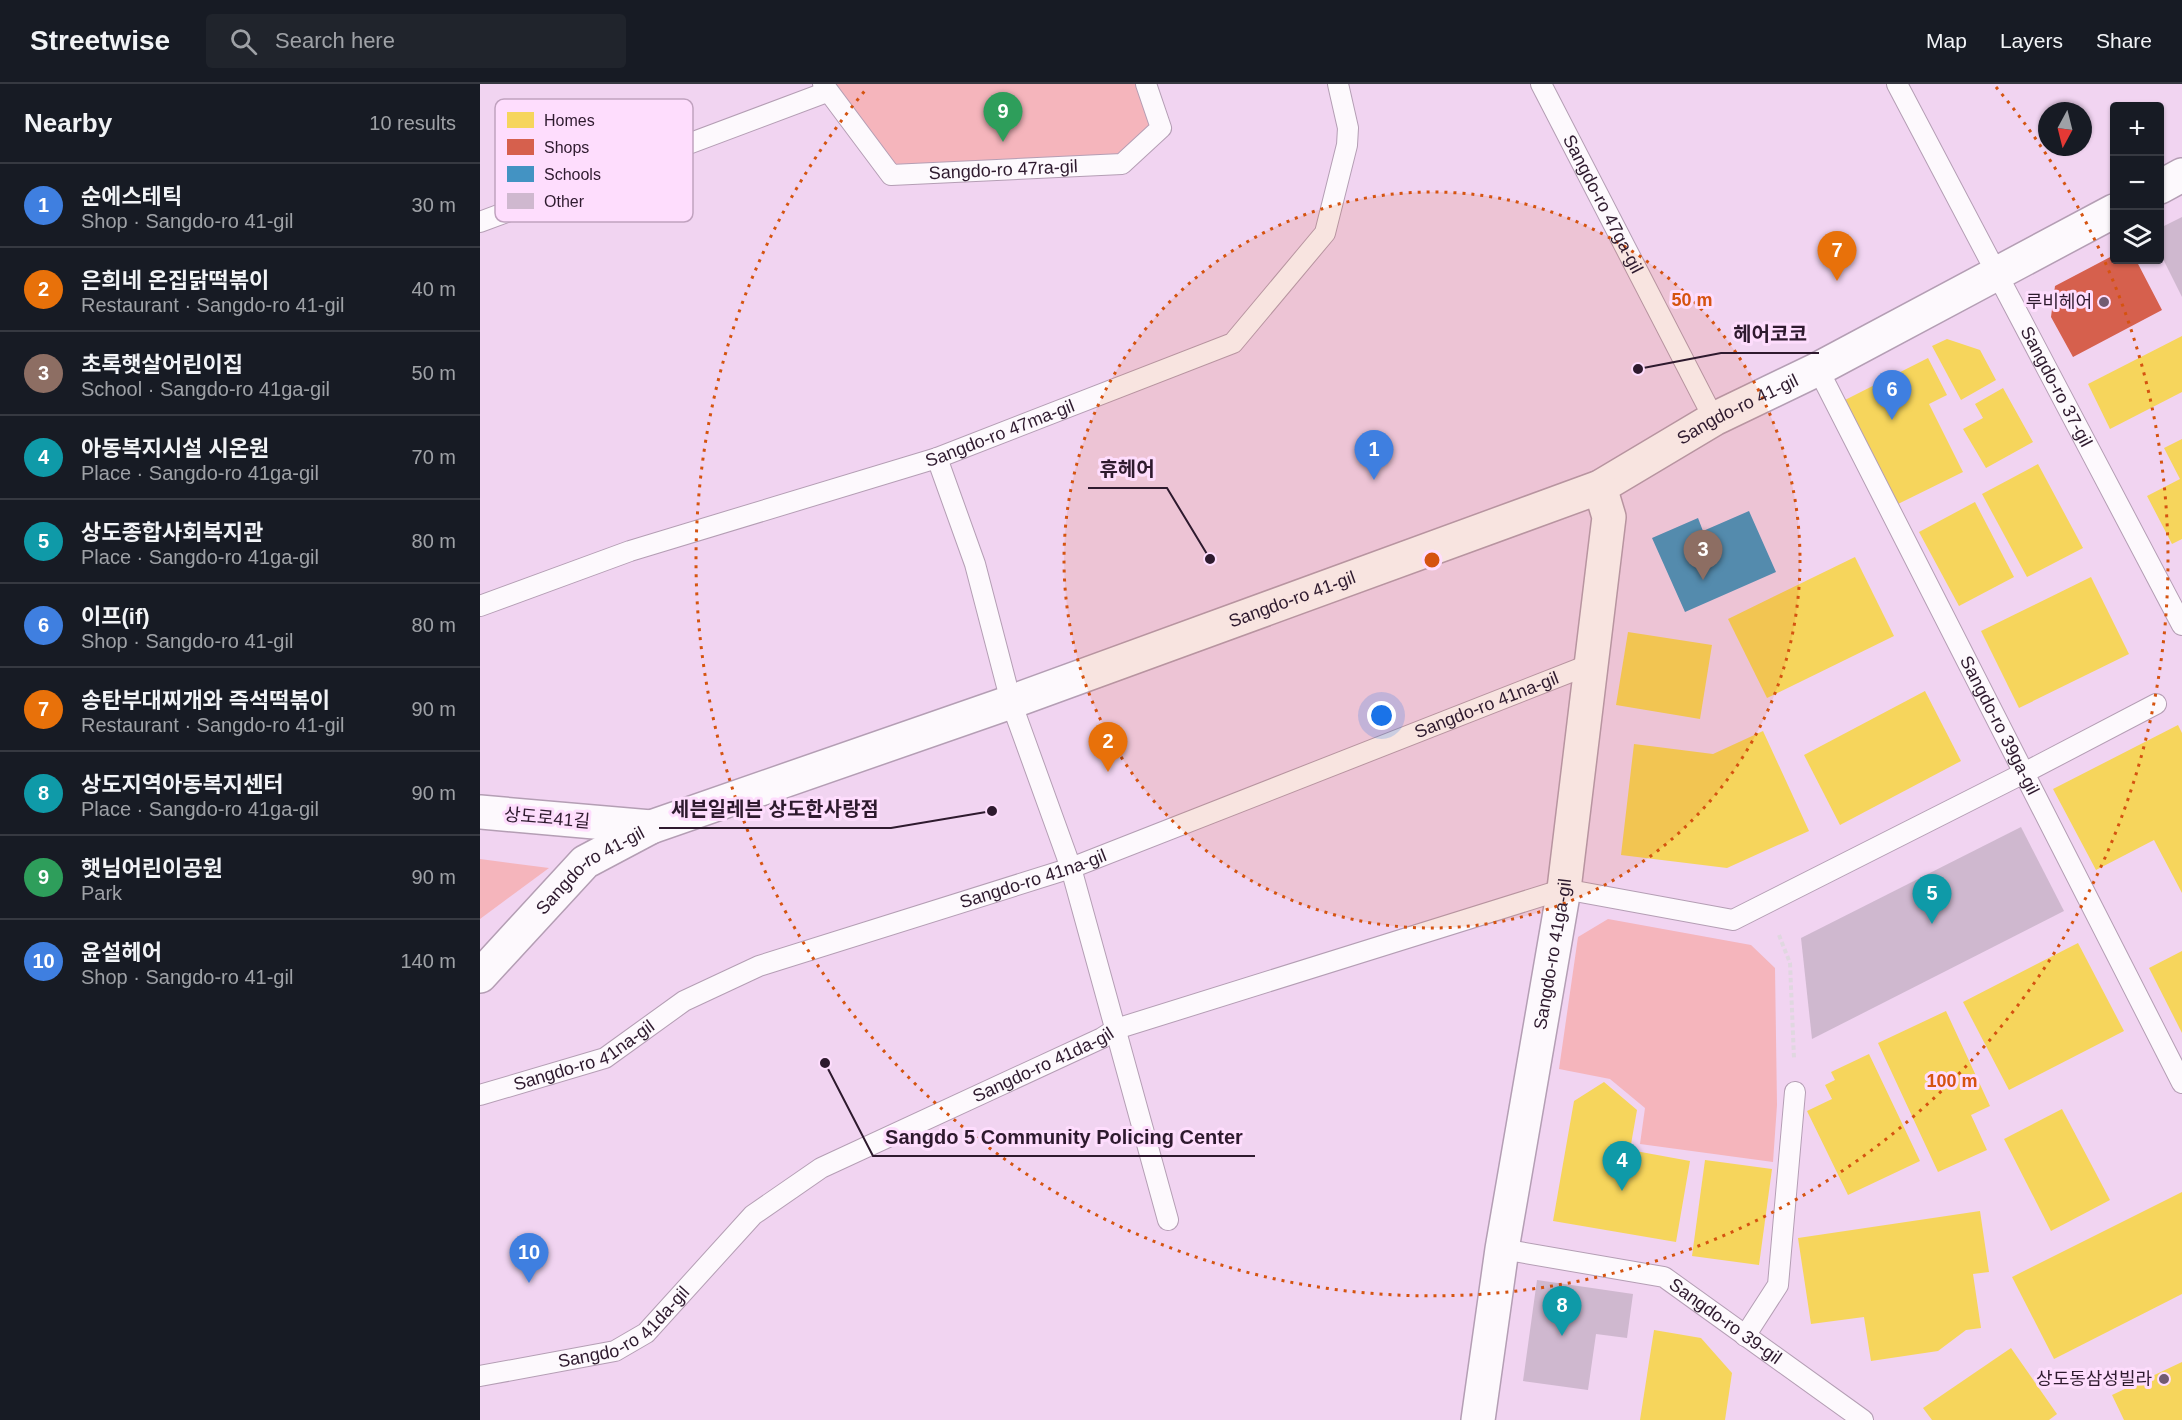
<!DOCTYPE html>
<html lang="en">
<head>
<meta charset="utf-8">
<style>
	:root { --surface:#171b24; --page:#20242c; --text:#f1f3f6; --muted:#9ea1a6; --line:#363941; --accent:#7c3aed }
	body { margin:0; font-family:Helvetica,"Noto Sans KR",sans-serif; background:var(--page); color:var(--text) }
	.controls { position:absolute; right:18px; top:18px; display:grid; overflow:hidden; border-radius:6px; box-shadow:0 2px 4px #0004 }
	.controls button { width:54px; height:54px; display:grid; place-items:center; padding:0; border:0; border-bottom:2px solid var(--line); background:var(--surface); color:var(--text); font:30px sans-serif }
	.compass { position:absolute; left:1558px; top:18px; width:54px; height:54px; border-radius:50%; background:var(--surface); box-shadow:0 2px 4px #0004; rotate:187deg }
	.you { position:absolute; left:902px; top:632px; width:21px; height:21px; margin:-15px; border:4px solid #fff; border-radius:50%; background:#1a73e8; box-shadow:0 0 0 9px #1a73e833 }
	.badge { display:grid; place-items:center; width:39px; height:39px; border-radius:50%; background:var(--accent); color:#fff; font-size:20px; font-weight:700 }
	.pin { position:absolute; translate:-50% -50px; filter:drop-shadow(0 2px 3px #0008) }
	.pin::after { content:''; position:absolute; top:32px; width:21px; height:18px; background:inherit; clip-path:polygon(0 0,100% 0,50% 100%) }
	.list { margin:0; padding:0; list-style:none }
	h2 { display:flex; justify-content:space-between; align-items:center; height:78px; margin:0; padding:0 24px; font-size:26px }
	h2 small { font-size:20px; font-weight:400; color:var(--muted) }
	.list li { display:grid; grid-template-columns:39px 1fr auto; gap:18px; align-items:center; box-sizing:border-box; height:84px; padding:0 24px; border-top:2px solid var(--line) }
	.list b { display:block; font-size:22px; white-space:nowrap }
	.list p { margin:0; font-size:20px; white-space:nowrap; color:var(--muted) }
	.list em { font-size:20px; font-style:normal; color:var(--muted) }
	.icon { flex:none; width:33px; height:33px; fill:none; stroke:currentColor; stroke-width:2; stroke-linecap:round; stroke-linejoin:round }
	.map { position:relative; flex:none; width:1702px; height:1336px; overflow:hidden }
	header { display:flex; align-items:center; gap:36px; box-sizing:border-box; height:84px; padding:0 30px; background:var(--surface); border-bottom:2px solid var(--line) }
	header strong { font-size:28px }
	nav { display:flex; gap:33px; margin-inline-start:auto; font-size:21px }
	.search { width:420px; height:54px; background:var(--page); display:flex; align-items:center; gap:15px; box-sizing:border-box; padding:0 21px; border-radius:6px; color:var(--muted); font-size:22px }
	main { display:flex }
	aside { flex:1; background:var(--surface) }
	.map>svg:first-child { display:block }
	.green { fill:#f5b5bc }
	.homes { fill:#f6d55c }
	.shops { fill:#d6604d }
	.schools { fill:#4393c3 }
	.building { fill:#cfb8cf }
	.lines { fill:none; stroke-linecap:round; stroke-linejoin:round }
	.lane-casing { stroke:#b49eb4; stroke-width:22 }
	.street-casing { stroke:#b49eb4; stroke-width:36 }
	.path { stroke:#e0d7e0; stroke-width:4; stroke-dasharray:4.5 3; stroke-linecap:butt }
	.lane { stroke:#fdf9fd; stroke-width:20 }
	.street { stroke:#fdf9fd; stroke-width:33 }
	.ring { fill:none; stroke:#d5530f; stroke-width:3; stroke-dasharray:3 6 }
	.poi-dot { fill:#725b72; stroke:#feddfd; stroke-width:2 }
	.labels { text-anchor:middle; stroke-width:6; stroke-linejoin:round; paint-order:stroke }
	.street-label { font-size:18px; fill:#2e1a2e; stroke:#feddfd }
	.poi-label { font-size:18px; fill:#2e1a2e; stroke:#feddfd; text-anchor:end }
	.key { fill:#feddfd; stroke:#c0a2bf; stroke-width:1.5 }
	.key-label { font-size:16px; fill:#2e1a2e }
	.centre { fill:#d5530f; stroke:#feddfd; stroke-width:3 }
	.ring-label { font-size:18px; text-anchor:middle; font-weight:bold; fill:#d5530f; stroke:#feddfd; stroke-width:6; stroke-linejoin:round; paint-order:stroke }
	.leader { fill:none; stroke:#2e1a2e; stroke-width:2 }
	.callout-dot { fill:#2e1a2e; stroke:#feddfd; stroke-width:2 }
	.callout-label { font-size:20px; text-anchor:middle; font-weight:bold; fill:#2e1a2e; stroke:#feddfd; stroke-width:6; stroke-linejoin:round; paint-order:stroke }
</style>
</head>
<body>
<header>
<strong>Streetwise</strong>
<div class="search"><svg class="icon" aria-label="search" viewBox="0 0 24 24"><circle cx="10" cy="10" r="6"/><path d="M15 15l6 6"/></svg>Search here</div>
<nav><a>Map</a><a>Layers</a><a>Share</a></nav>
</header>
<main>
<aside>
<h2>Nearby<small>10 results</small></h2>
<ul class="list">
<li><span class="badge" style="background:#3f7fe0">1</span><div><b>순에스테틱</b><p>Shop · Sangdo-ro 41-gil</p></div><em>30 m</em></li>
<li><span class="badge" style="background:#e8710a">2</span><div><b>은희네 온집닭떡볶이</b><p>Restaurant · Sangdo-ro 41-gil</p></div><em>40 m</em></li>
<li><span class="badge" style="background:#8d6e63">3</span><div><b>초록햇살어린이집</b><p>School · Sangdo-ro 41ga-gil</p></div><em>50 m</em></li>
<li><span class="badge" style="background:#0f9aa8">4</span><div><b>아동복지시설 시온원</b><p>Place · Sangdo-ro 41ga-gil</p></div><em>70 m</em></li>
<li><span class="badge" style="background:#0f9aa8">5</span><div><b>상도종합사회복지관</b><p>Place · Sangdo-ro 41ga-gil</p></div><em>80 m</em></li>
<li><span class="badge" style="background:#3f7fe0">6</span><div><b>이프(if)</b><p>Shop · Sangdo-ro 41-gil</p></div><em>80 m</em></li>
<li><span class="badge" style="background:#e8710a">7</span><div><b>송탄부대찌개와 즉석떡볶이</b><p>Restaurant · Sangdo-ro 41-gil</p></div><em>90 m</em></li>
<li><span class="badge" style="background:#0f9aa8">8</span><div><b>상도지역아동복지센터</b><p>Place · Sangdo-ro 41ga-gil</p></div><em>90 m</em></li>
<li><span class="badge" style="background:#2e9e5b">9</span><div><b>햇님어린이공원</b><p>Park</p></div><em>90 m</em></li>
<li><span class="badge" style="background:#3f7fe0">10</span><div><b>윤설헤어</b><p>Shop · Sangdo-ro 41-gil</p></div><em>140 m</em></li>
</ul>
</aside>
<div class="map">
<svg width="1702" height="1336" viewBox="0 0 1702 1336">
	<rect width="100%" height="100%" fill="#f1d4f1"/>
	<!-- green -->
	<g class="green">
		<polygon points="350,0 665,0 676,39 628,77 413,80"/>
		<polygon points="0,775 69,784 0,835"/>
		<polygon points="1128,835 1271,861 1295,884 1297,1021 1293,1078 1160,1060 1165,1024 1130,995 1079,985 1098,853"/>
	</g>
	<!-- homes -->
	<g class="homes">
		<polygon points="1702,252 1702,308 1630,345 1608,300"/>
		<polygon points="1467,255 1500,266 1516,296 1481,316 1452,262"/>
		<polygon points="1448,274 1467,311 1449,320 1483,388 1418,420 1365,316"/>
		<polygon points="1523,304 1553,358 1506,384 1483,345 1503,334 1495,320"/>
		<polygon points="1702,355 1702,455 1692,460 1667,412 1700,395 1684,364"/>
		<polygon points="1558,380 1603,464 1547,493 1502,410"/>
		<polygon points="1495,418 1534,493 1479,522 1439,448"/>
		<polygon points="1375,473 1414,552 1287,614 1248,535"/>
		<polygon points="1611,493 1649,570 1539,624 1501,547"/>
		<polygon points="1148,548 1232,561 1220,635 1136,621"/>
		<polygon points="1445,607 1481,677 1360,741 1324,671"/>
		<polygon points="1698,641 1702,649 1702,809 1674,756 1616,786 1573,705"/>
		<polygon points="1283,647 1329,747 1247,784 1141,771 1154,660 1233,670"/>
		<polygon points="1598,859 1644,947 1529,1006 1483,918"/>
		<polygon points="1702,867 1702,949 1669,884"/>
		<polygon points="1466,927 1510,1022 1491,1031 1507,1066 1458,1088 1398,959"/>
		<polygon points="1389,970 1440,1077 1368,1111 1327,1027 1352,1015 1345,1001 1355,996 1351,988"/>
		<polygon points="1124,998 1157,1026 1150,1066 1210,1077 1196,1158 1073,1137 1094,1017"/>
		<polygon points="1582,1025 1630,1116 1571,1147 1524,1055"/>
		<polygon points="1225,1076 1292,1085 1279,1181 1212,1172"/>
		<polygon points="1702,1108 1702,1210 1574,1275 1532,1193"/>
		<polygon points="1500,1127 1509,1188 1493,1190 1501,1244 1486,1246 1458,1267 1391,1277 1384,1233 1331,1240 1318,1154"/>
		<polygon points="1174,1246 1221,1254 1252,1289 1245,1336 1160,1336"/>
		<polygon points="1531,1264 1577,1330 1569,1336 1452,1336 1443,1324"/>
		<polygon points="1702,1278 1702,1336 1644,1336 1632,1311"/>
	</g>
	<!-- shops -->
	<polygon class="shops" points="1634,171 1634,176 1656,176 1682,226 1593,273 1571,233 1575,202"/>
	<!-- schools -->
	<polygon class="schools" points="1269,427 1296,488 1205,528 1172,454 1218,434 1223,447"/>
	<!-- building -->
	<g class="building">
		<polygon points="1702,133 1702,213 1680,169 1680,144"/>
		<polygon points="1541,743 1584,827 1332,955 1321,854"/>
		<polygon points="1057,1196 1153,1210 1147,1254 1116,1250 1108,1306 1043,1297"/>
	</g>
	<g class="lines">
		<defs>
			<g id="lane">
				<path id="s1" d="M343,0L411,91L642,80L681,44L666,0"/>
				<path id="s2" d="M1061,0L1234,335"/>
				<path id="s3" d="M1417,0L1702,541"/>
				<polyline points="0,138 347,8"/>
				<path id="s4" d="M1338,285L1702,999"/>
				<polyline points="457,374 495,480 531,618 591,784 688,1136"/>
				<path id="s5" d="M0,522L150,467L457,374L753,259L845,149L867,61L868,44L858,0"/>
				<path id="s6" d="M0,1011L125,974L204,917L279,882L591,784L1111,580"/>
				<path id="s7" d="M1022,1165L1184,1193L1383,1336"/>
				<polyline points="1265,1252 1298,1201 1315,1008"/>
				<path id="s8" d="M0,1292L135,1267L166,1249L273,1131L341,1084L622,954L636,945L1084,805L1253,836L1544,689L1676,620"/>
			</g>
			<g id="street">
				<polyline points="1680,103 1702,91"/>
				<polyline points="0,728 171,743"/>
				<path id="s9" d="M0,892L105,778L171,743L531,618L1120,403L1234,335L1338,285L1634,127"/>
				<path id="s10" d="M998,1336L1022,1165L1084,805L1129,433L1120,403"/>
			</g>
		</defs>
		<!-- lane casing -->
		<use href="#lane" class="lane-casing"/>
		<!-- street casing -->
		<use href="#street" class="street-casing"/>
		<!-- path -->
		<polyline class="path" points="1299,851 1310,879 1314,974"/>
		<!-- lane -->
		<use href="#lane" class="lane"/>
		<!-- street -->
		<use href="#street" class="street"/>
	</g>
	<!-- distance rings -->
	<circle cx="952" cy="476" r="368" fill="#d5530f" fill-opacity=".12"/>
	<g class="ring">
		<circle cx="952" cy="476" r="368"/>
		<path d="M1516 3A736 736 0 1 1 388 3"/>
	</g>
	<!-- markers -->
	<g class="poi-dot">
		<circle cx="1624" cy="218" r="6"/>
		<circle cx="1684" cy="1295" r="6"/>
	</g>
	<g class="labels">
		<!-- street labels -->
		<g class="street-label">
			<text dy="6" stroke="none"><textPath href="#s1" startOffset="226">Sangdo-ro 47ra-gil</textPath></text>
			<text dy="6" stroke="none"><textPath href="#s2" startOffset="135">Sangdo-ro 47ga-gil</textPath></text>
			<text dy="6" stroke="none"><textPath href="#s3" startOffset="342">Sangdo-ro 37-gil</textPath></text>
			<text dy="6" stroke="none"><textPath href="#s9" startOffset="1396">Sangdo-ro 41-gil</textPath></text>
			<text dy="6" stroke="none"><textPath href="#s5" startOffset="548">Sangdo-ro 47ma-gil</textPath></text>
			<text dy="6" stroke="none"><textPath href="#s9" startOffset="910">Sangdo-ro 41-gil</textPath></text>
			<text dy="6" stroke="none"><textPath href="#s6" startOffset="1084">Sangdo-ro 41na-gil</textPath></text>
			<text dy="6" stroke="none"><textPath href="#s4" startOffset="400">Sangdo-ro 39ga-gil</textPath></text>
			<text transform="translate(67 734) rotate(5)" y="6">상도로41길</text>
			<text dy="6" stroke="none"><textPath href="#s9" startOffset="154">Sangdo-ro 41-gil</textPath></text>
			<text dy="6" stroke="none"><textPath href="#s6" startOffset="598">Sangdo-ro 41na-gil</textPath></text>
			<text dy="6" stroke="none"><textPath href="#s10" startOffset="472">Sangdo-ro 41ga-gil</textPath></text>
			<text dy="6" stroke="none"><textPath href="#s6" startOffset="112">Sangdo-ro 41na-gil</textPath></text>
			<text dy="6" stroke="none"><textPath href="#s8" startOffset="660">Sangdo-ro 41da-gil</textPath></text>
			<text dy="6" stroke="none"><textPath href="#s7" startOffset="240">Sangdo-ro 39-gil</textPath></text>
			<text dy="6" stroke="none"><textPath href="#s8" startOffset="156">Sangdo-ro 41da-gil</textPath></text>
		</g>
		<!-- poi labels -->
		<g class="poi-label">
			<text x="1612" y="224">루비헤어</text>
			<text x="1672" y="1301">상도동삼성빌라</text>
		</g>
	</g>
	<!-- legend -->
	<rect x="15" y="15" width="198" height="123" rx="9" class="key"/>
	<rect x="27" y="28" width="27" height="16" fill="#f6d55c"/>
	<rect x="27" y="55" width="27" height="16" fill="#d6604d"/>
	<rect x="27" y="82" width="27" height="16" fill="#4393c3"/>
	<rect x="27" y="109" width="27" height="16" fill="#cfb8cf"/>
	<g class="key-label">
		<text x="64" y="42">Homes</text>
		<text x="64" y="69">Shops</text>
		<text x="64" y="96">Schools</text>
		<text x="64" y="123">Other</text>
	</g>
	<circle cx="952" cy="476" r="9" class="centre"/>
	<g class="ring-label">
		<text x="1212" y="222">50 m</text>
		<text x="1472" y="1003">100 m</text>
	</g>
	<!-- callouts -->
	<path class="leader" d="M1158 285L1241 269H1339M730 475L687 404H608M512 727L411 744H179M345 979L393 1072H775"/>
	<g class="callout-dot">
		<circle cx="1158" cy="285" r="6"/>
		<circle cx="730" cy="475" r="6"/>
		<circle cx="512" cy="727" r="6"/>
		<circle cx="345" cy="979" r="6"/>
	</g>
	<g class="callout-label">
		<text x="1290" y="257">헤어코코</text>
		<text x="647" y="392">휴헤어</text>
		<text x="295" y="732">세븐일레븐 상도한사랑점</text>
		<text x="584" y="1060">Sangdo 5 Community Policing Center</text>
	</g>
</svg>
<div class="controls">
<button>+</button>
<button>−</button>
<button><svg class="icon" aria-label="layers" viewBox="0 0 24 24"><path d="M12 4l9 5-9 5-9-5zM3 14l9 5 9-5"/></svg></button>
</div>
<svg class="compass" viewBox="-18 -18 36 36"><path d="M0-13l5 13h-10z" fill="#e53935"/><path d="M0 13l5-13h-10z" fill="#9ea1a6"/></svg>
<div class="you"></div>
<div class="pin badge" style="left:894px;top:396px;background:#3f7fe0">1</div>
<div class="pin badge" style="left:628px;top:688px;background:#e8710a">2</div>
<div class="pin badge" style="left:1223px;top:496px;background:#8d6e63">3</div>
<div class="pin badge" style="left:1142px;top:1107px;background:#0f9aa8">4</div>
<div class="pin badge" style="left:1452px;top:840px;background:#0f9aa8">5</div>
<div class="pin badge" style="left:1412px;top:336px;background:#3f7fe0">6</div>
<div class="pin badge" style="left:1357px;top:197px;background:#e8710a">7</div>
<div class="pin badge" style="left:1082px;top:1252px;background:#0f9aa8">8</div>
<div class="pin badge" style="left:523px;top:58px;background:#2e9e5b">9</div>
<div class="pin badge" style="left:49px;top:1199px;background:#3f7fe0">10</div>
</div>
</main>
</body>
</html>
